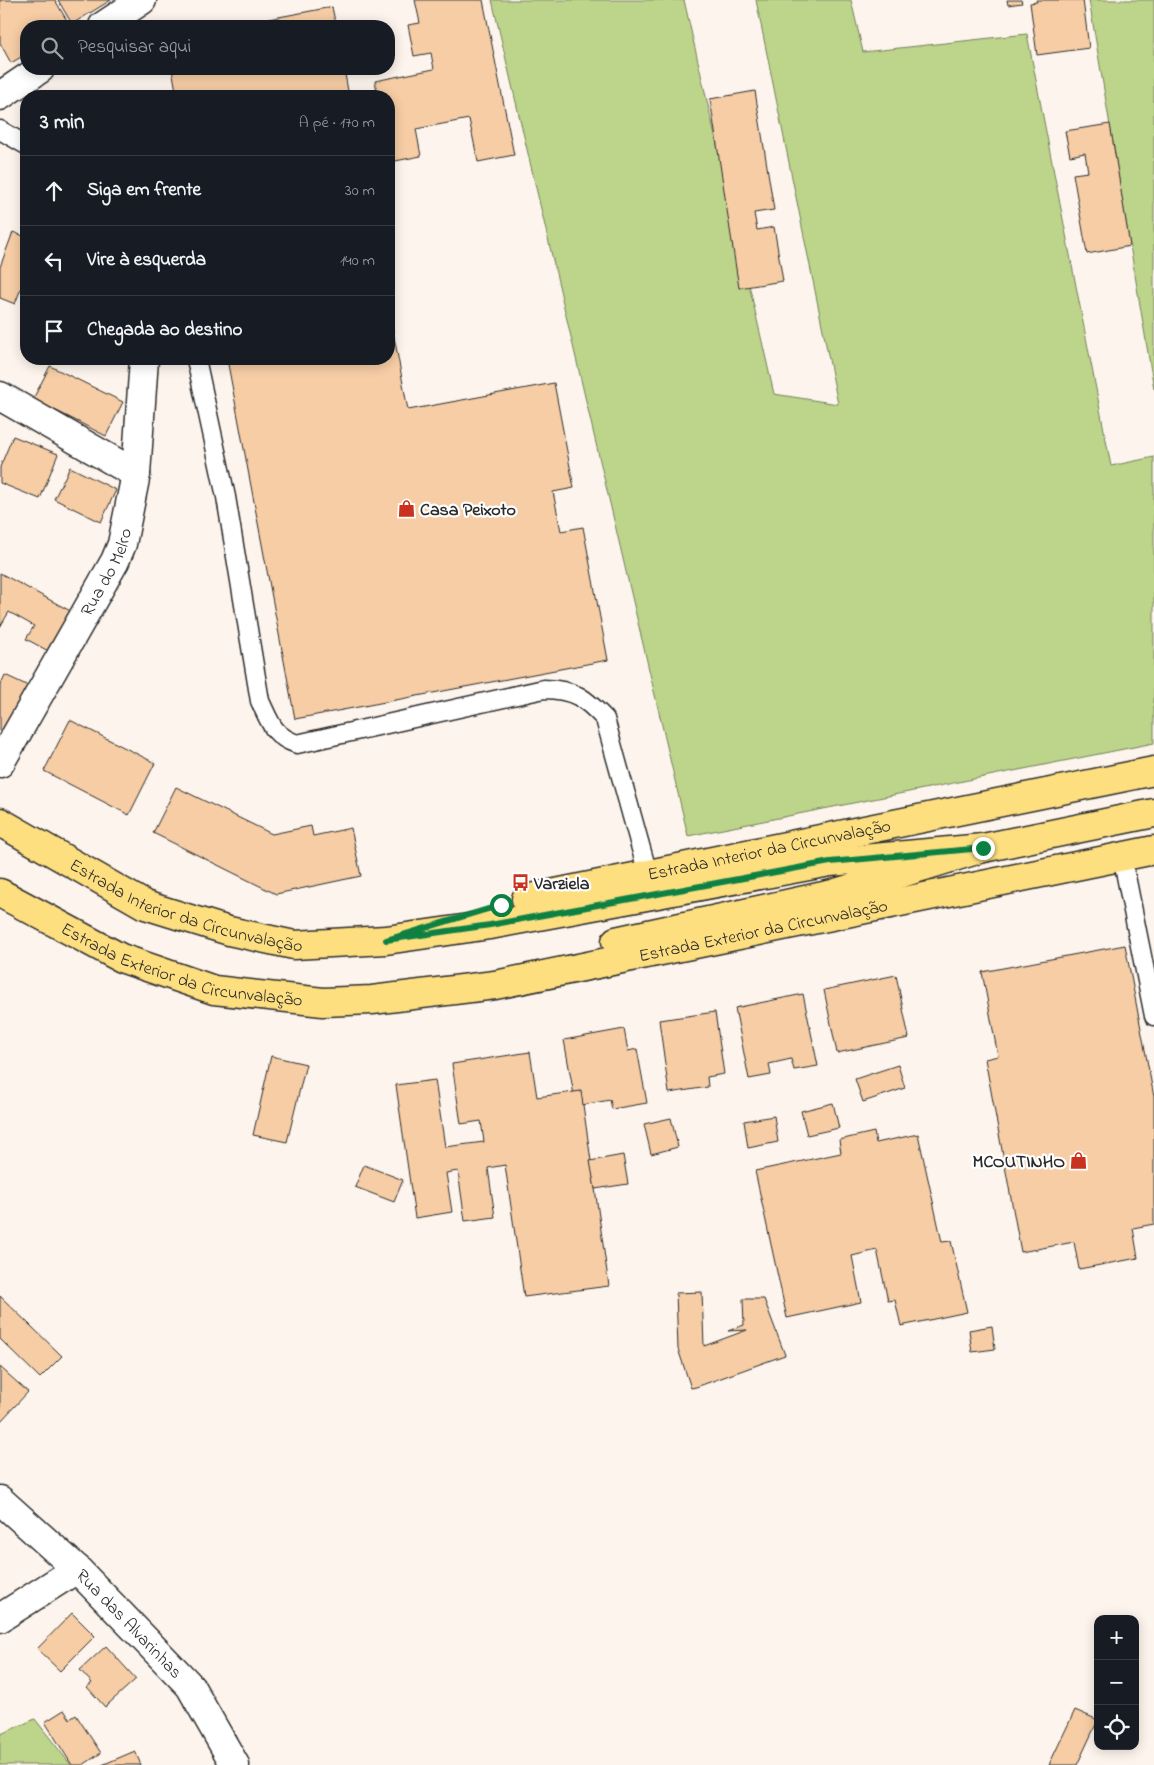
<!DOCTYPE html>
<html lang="pt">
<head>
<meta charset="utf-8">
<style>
	:root { --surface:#171b24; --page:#242831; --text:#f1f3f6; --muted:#9ea1a6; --line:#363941 }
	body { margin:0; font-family:"Indie Flower",sans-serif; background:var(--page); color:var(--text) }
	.controls { position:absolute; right:15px; bottom:15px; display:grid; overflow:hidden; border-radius:10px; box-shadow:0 2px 12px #0003 }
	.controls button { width:45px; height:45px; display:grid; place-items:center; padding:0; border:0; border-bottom:1px solid var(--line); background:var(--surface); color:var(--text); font:25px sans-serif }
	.stop { position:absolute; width:15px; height:15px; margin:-11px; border:4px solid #0b8043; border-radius:50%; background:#fff }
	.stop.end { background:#0b8043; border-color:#fff; box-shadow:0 1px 5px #0008 }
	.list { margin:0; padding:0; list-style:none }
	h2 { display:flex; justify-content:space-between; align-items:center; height:65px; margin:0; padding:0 20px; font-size:21px }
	h2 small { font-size:16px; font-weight:400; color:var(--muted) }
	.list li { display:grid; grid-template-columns:32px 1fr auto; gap:15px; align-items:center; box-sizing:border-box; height:70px; padding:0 20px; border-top:1px solid var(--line) }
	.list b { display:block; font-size:19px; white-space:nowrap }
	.list em { font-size:16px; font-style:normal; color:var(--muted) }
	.icon { flex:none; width:28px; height:28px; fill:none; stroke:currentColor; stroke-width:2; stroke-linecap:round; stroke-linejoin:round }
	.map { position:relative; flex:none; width:1154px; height:1765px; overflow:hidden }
	.search { position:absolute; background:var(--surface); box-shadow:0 2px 12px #0003; left:20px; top:20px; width:375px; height:55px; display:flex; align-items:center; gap:12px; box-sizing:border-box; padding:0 18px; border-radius:20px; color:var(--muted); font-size:19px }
	.panel { position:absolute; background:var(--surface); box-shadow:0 2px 12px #0003; left:20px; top:90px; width:375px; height:275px; border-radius:20px }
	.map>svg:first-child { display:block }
	.green { fill:#bdd48b; stroke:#74805b }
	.building { fill:#f6cda5; stroke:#2b2b2b }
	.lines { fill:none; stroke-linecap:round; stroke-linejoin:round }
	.service-casing { stroke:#2b2b2b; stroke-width:21 }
	.minor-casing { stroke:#2b2b2b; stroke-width:31 }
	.primary-casing { stroke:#2b2b2b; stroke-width:31 }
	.service { stroke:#fff; stroke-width:18 }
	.minor { stroke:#fff; stroke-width:28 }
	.primary { stroke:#fedf80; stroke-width:28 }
	.route { stroke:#0b8043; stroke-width:6 }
	.labels { text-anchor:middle; stroke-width:4.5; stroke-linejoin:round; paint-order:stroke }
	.poi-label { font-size:18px; font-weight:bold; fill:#2b2b2b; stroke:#fff; text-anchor:start }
	.street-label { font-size:18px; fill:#2b2b2b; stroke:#fff }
</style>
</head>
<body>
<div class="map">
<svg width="1154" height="1765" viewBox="0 0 1154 1765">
	<rect width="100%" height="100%" fill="#fdf5ed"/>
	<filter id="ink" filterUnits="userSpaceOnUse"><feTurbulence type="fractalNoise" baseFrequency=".02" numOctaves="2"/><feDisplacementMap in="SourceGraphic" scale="10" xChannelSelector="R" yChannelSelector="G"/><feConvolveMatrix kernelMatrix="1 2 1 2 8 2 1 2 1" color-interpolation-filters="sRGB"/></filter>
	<g filter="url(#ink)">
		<!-- green -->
		<g class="green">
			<polygon points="492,0 684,0 774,394 838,404 756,0 851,0 863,52 1027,34 1111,466 1154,457 1154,743 688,836"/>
			<polygon points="1089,0 1154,0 1154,389"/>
			<polygon points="35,1719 71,1765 0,1765 0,1733 1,1734"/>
		</g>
		<!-- building -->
		<g class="building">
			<polygon points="0,0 55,0 70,26 26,26 26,54 11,63 0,43"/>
			<polygon points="58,0 111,0 72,24"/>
			<polygon points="415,0 483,0 514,155 478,162 469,119 416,129 421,156 390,162 389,154 389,96 378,96 375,81 434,69 431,53 414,56 408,25 420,23"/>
			<polygon points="1007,0 1021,0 1022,3 1008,5"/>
			<polygon points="1036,0 1083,0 1089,48 1037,55 1030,3 1037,2"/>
			<polygon points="332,7 336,26 231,26"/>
			<polygon points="172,69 344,69 349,96 177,96"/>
			<polygon points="755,91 774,210 754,213 757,230 774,227 783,281 739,288 710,99"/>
			<polygon points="1110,124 1130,246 1087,254 1073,174 1088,172 1085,153 1070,156 1065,131"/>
			<polygon points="13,232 26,237 26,275 15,304 0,298 0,267"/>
			<polygon points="389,310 408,410 554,383 574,488 553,492 561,531 583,527 608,660 295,719 227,359 389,359"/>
			<polygon points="50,366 123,402 106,436 33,399"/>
			<polygon points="13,436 58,454 40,499 0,483 0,467"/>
			<polygon points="70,467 116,490 101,522 54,499"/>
			<polygon points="0,573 76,614 54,654 26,639 34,626 9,612 0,627"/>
			<polygon points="5,675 33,688 0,741 0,686"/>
			<polygon points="70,720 155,763 129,815 44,771"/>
			<polygon points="176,787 272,834 311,826 313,836 351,828 361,876 276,894 153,833"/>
			<polygon points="1125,945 1154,1097 1154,1224 1133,1228 1138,1258 1079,1269 1074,1242 1021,1252 985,1059 998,1056 982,972"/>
			<polygon points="896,975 909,1038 837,1053 824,990"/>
			<polygon points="803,994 818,1066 794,1070 791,1059 769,1064 771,1075 749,1079 735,1008"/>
			<polygon points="715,1012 724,1074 707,1077 708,1087 669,1093 659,1020"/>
			<polygon points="624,1029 628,1051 637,1049 647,1103 612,1109 610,1100 576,1106 564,1040"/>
			<polygon points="530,1052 537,1097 581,1091 609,1286 524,1297 505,1165 488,1168 495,1217 465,1221 458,1171 446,1173 452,1212 415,1218 396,1085 435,1080 445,1147 484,1142 481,1121 461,1124 452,1064"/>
			<polygon points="271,1056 306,1064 287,1142 253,1135"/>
			<polygon points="898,1065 905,1088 863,1102 855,1079"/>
			<polygon points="833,1103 839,1128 807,1135 801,1111"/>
			<polygon points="774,1116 778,1142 748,1148 744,1121"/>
			<polygon points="671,1118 678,1147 651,1154 644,1124"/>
			<polygon points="874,1132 876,1143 918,1134 942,1242 951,1241 967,1312 901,1326 895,1300 888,1301 877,1250 852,1256 861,1302 787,1318 755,1171 841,1153 839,1140"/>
			<polygon points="623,1155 628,1184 595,1189 590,1161"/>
			<polygon points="364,1165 403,1180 394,1202 355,1187"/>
			<polygon points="702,1292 704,1346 747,1330 728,1331 744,1325 743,1299 764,1299 785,1355 696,1387 691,1388 678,1349 676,1293"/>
			<polygon points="0,1296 62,1356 40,1378 0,1339"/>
			<polygon points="992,1326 995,1349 972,1352 969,1330"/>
			<polygon points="0,1367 28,1392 0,1422"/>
			<polygon points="72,1613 95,1636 60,1671 37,1649"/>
			<polygon points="106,1646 136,1679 105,1707 87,1687 92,1683 80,1670"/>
			<polygon points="64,1710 70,1719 76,1715 101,1753 83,1765 72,1765 45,1722"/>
			<polygon points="1075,1710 1098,1720 1077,1765 1049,1765"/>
			<polygon points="135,1751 141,1765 102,1765"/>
		</g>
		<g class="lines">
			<defs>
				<g id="service">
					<polyline points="0,130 26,145"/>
					<path d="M196,359L226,497L260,701C270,722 273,736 297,744L544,689C575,690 584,697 605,719L648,874"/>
					<polyline points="1122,856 1154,1016"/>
				</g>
				<g id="minor">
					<polyline points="103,26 142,0"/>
					<polyline points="0,96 40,69"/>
					<polyline points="0,396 136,474"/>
					<path id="s1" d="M0,763L115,561L122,544L136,474L144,359"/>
					<path id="s2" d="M0,1500L77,1569L190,1686L235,1765"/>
					<polyline points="0,1618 77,1569"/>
				</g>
				<g id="primary">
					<path id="s3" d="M0,822L145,905L229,931L294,945L386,940L490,925L830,862L983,848"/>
					<path id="s4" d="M0,893L121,958L214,990L323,1002L372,1000L495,985L1154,850"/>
					<path id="s5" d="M526,899L1154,771"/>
					<polyline points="616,941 833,894 983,848 1154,813"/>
				</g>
			</defs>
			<!-- service casing -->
			<use href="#service" class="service-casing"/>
			<!-- minor casing -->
			<use href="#minor" class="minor-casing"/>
			<!-- primary casing -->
			<use href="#primary" class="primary-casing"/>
			<!-- service -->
			<use href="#service" class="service"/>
			<!-- minor -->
			<use href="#minor" class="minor"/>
			<!-- primary -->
			<use href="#primary" class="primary"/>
		</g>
	</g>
	<g class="lines" filter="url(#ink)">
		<!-- route -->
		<polyline class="route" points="501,905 386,940 490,925 830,862 983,848"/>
	</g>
	<!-- icons -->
	<defs>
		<symbol id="shop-bare" viewBox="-9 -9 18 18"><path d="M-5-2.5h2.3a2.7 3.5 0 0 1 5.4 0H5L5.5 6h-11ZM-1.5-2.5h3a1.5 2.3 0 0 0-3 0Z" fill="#c8321e" stroke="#fff" stroke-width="2.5" paint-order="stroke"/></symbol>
		<symbol id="bus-bare" viewBox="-9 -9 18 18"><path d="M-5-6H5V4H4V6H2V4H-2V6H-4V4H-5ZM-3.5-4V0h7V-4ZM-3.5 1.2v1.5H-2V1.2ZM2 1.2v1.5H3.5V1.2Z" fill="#c8321e" stroke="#fff" stroke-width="2.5" paint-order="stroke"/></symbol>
	</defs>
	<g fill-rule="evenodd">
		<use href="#shop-bare" x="394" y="496" width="25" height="25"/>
		<use href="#bus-bare" x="508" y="870" width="25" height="25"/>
		<use href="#shop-bare" x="1066" y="1148" width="25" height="25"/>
	</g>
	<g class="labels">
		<!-- poi labels -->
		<g class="poi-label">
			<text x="420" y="515">Casa Peixoto</text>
			<text x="534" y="889">Varziela</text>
			<text x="1065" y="1167" text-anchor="end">MCOUTINHO</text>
		</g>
		<!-- street labels -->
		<g class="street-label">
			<text dy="6" stroke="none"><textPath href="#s1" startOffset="219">Rua do Melro</textPath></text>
			<text dy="6" stroke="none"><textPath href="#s5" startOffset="248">Estrada Interior da Circunvalação</textPath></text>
			<text dy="6" stroke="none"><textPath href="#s3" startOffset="206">Estrada Interior da Circunvalação</textPath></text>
			<text dy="6" stroke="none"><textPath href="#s4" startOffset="792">Estrada Exterior da Circunvalação</textPath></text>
			<text dy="6" stroke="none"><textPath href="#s4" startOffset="198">Estrada Exterior da Circunvalação</textPath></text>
			<text dy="6" stroke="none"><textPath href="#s2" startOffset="179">Rua das Alvarinhas</textPath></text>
		</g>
	</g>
</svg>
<div class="controls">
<button>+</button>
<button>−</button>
<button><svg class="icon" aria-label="locate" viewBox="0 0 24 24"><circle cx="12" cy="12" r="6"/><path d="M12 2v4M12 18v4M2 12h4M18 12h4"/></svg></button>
</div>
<div class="stop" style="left:501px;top:905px"></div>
<div class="stop end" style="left:983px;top:848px"></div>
<div class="search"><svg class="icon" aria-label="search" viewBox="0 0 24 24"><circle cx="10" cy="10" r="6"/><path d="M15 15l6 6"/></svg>Pesquisar aqui</div>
<section class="panel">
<h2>3 min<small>A pé · 170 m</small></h2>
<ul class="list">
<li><svg class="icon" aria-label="ahead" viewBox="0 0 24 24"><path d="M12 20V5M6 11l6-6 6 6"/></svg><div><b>Siga em frente</b></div><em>30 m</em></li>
<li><svg class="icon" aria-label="left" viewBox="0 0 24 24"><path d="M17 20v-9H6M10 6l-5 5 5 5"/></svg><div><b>Vire à esquerda</b></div><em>140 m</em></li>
<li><svg class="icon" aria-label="arrive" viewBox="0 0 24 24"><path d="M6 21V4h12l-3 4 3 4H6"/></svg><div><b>Chegada ao destino</b></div></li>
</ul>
</section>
</div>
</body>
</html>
